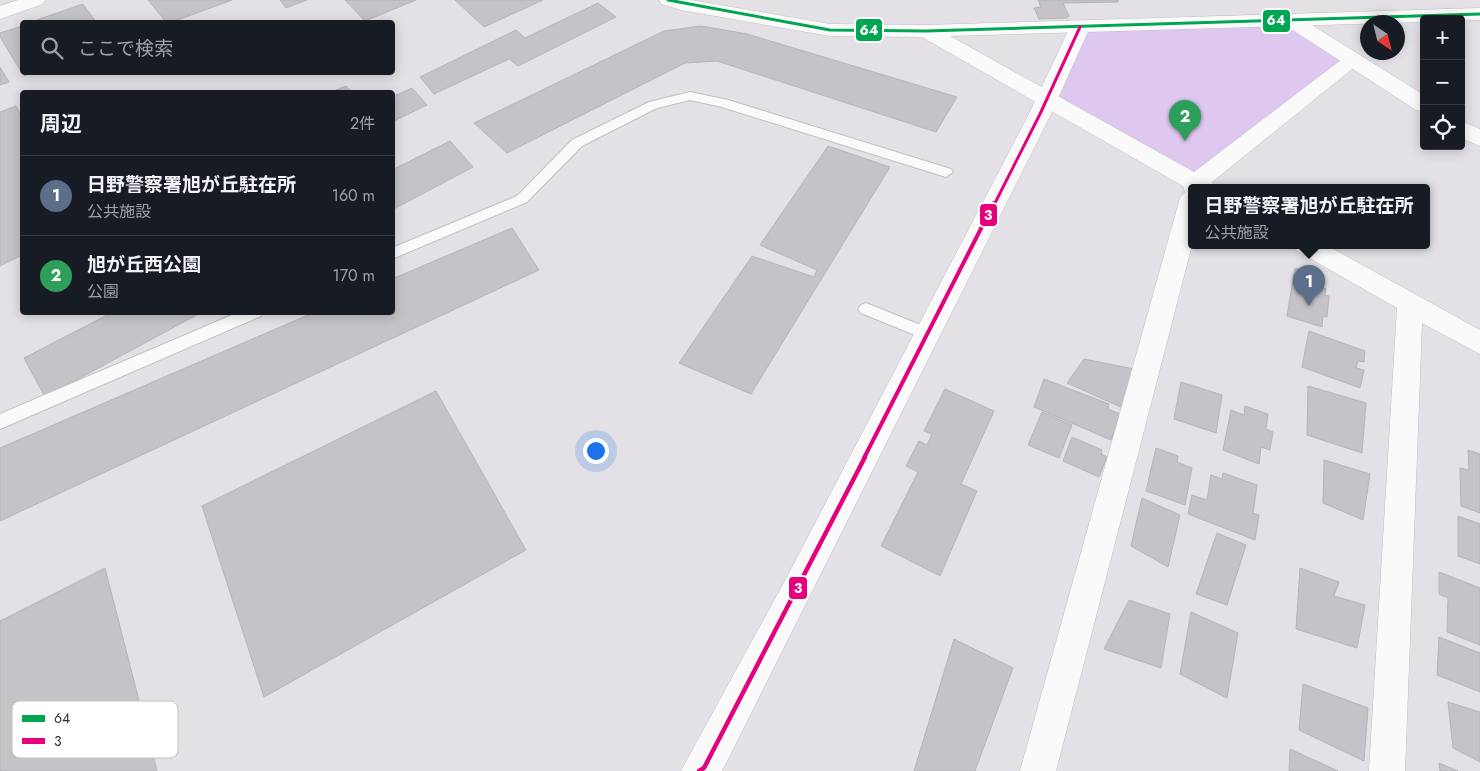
<!DOCTYPE html>
<html lang="ja">
<head>
<meta charset="utf-8">
<style>
	:root { --surface:#171b24; --page:#242831; --text:#f1f3f6; --muted:#9ea1a6; --line:#363941; --accent:#726f73 }
	body { margin:0; font-family:Jost,"Noto Sans JP",sans-serif; background:var(--page); color:var(--text) }
	.controls { position:absolute; right:15px; top:15px; display:grid; overflow:hidden; border-radius:5px; box-shadow:0 2px 12px #0003 }
	.controls button { width:45px; height:45px; display:grid; place-items:center; padding:0; border:0; border-bottom:1px solid var(--line); background:var(--surface); color:var(--text); font:25px sans-serif }
	.compass { position:absolute; left:1360px; top:15px; width:45px; height:45px; border-radius:50%; background:var(--surface); box-shadow:0 2px 12px #0003; rotate:145deg }
	.you { position:absolute; left:595px; top:450px; width:18px; height:18px; margin:-12px; border:4px solid #fff; border-radius:50%; background:#1a73e8; box-shadow:0 0 0 8px #1a73e833 }
	.badge { display:grid; place-items:center; width:32px; height:32px; border-radius:50%; background:var(--accent); color:#fff; font-size:16px; font-weight:700 }
	.pin { position:absolute; translate:-50% -41px; filter:drop-shadow(0 1px 2px #0008) }
	.pin::after { content:''; position:absolute; top:26px; width:18px; height:15px; background:inherit; clip-path:polygon(0 0,100% 0,50% 100%) }
	.popup { position:absolute; left:1188px; top:184px; width:242px; height:65px; box-sizing:border-box; display:grid; place-content:center; border-radius:5px; background:var(--surface); filter:drop-shadow(0 1px 4px #0005); font-size:16px; white-space:nowrap; color:var(--muted) }
	.popup b { font-size:19px; color:var(--text) }
	.popup::after { content:''; position:absolute; left:50%; top:100%; margin-left:-10px; border:10px solid transparent; border-top-color:var(--surface) }
	.list { margin:0; padding:0; list-style:none }
	h2 { display:flex; justify-content:space-between; align-items:center; height:65px; margin:0; padding:0 20px; font-size:21px }
	h2 small { font-size:16px; font-weight:400; color:var(--muted) }
	.list li { display:grid; grid-template-columns:32px 1fr auto; gap:15px; align-items:center; box-sizing:border-box; height:80px; padding:0 20px; border-top:1px solid var(--line) }
	.list b { display:block; font-size:19px; white-space:nowrap }
	.list p { margin:0; font-size:16px; white-space:nowrap; color:var(--muted) }
	.list em { font-size:16px; font-style:normal; color:var(--muted) }
	.icon { flex:none; width:28px; height:28px; fill:none; stroke:currentColor; stroke-width:2; stroke-linecap:round; stroke-linejoin:round }
	.map { position:relative; flex:none; width:1480px; height:771px; overflow:hidden }
	.search { position:absolute; background:var(--surface); box-shadow:0 2px 12px #0003; left:20px; top:20px; width:375px; height:55px; display:flex; align-items:center; gap:12px; box-sizing:border-box; padding:0 18px; border-radius:5px; color:var(--muted); font-size:19px }
	.panel { position:absolute; background:var(--surface); box-shadow:0 2px 12px #0003; left:20px; top:90px; width:375px; height:225px; border-radius:5px }
	.map>svg:first-child { display:block }
	.green { fill:#dec8ef }
	.building { fill:#c5c3c7; stroke:#b7b4b8 }
	.lines { fill:none; stroke-linecap:round; stroke-linejoin:round }
	.lane-casing { stroke:#c2bfc3; stroke-width:2 }
	.street-casing { stroke:#c2bfc3; stroke-width:1 }
	.secondary-casing { stroke:#c2bfc3; stroke-width:1 }
	.lane { fill:#fbfafb; fill-rule:evenodd }
	.street { fill:#fbfafb; fill-rule:evenodd }
	.secondary { fill:#fbfafb; fill-rule:evenodd }
	.bus-1-casing { stroke:#fff; stroke-width:6 }
	.bus-2-far2-casing { stroke:#fff; stroke-width:6 }
	.bus-2-far1-casing { stroke:#fff; stroke-width:8 }
	.bus-2-casing { stroke:#fff; stroke-width:8 }
	.bus-1 { stroke:#00a651; stroke-width:3 }
	.bus-2-far2 { stroke:#e5007d; stroke-width:3 }
	.bus-2-far1 { stroke:#e5007d; stroke-width:4 }
	.bus-2 { stroke:#e5007d; stroke-width:4.5 }
	.key { fill:#fff; stroke:#c2c2c2; stroke-width:1 }
	.key-label { font-size:14px; fill:#343235 }
	.line-badge { stroke:#fff; stroke-width:2 }
	.badge-label { font-size:14px; text-anchor:middle; font-weight:bold; fill:#fff }
</style>
</head>
<body>
<div class="map">
<svg width="1480" height="771" viewBox="0 0 1480 771">
	<rect width="100%" height="100%" fill="#e4e1e6"/>
	<!-- green -->
	<polygon class="green" points="1292,21 1352,61 1195,183 1048,99 1080,27"/>
	<!-- building -->
	<g class="building">
		<polygon points="148,0 232,0 172,22 166,22"/>
		<polygon points="280,0 307,0 286,8"/>
		<polygon points="345,0 416,0 365,21"/>
		<polygon points="455,0 543,0 484,27"/>
		<polygon points="1038,0 1118,0 1118,2 1063,3 1069,16 1067,18 1039,19 1034,8 1041,7"/>
		<polygon points="598,3 616,17 518,66 509,59 434,94 420,77 516,30 525,38"/>
		<polygon points="83,4 96,22 31,22"/>
		<polygon points="22,26 22,72 32,72 24,76 0,37 0,33"/>
		<polygon points="701,26 747,34 957,97 936,132 717,61 685,63 507,153 474,123 664,31"/>
		<polygon points="0,67 9,82 0,85"/>
		<polygon points="346,86 352,92 331,92"/>
		<polygon points="412,88 427,105 392,122 392,97"/>
		<polygon points="16,106 22,117 22,255 0,266 0,112"/>
		<polygon points="450,141 473,167 392,210 392,170"/>
		<polygon points="828,146 890,167 751,394 679,363 752,256 814,277 817,270 760,245"/>
		<polygon points="512,228 539,270 0,521 0,448 315,312 392,312 392,279"/>
		<polygon points="1295,268 1317,275 1315,285 1326,289 1325,295 1329,296 1327,317 1323,316 1322,327 1287,316"/>
		<polygon points="113,312 202,312 45,397 24,358"/>
		<polygon points="1309,331 1365,351 1364,362 1358,361 1356,368 1364,370 1360,388 1302,367"/>
		<polygon points="1084,359 1139,370 1123,408 1067,383"/>
		<polygon points="1044,379 1109,404 1108,409 1120,414 1111,440 1034,407"/>
		<polygon points="1181,382 1222,395 1216,433 1174,419"/>
		<polygon points="1308,386 1366,403 1362,453 1307,435"/>
		<polygon points="945,389 994,411 961,484 977,491 940,576 881,546 918,472 906,466 919,441 927,445 932,434 924,431"/>
		<polygon points="436,391 526,550 264,697 202,506"/>
		<polygon points="1245,406 1268,414 1266,429 1273,432 1270,450 1261,447 1259,464 1223,450 1231,410 1244,415"/>
		<polygon points="1042,412 1072,425 1059,458 1028,445"/>
		<polygon points="1072,437 1102,450 1101,454 1107,457 1099,477 1063,461"/>
		<polygon points="1156,448 1178,456 1177,462 1192,468 1185,505 1146,491"/>
		<polygon points="1468,450 1480,454 1480,513 1461,506 1460,468 1469,470"/>
		<polygon points="1324,460 1370,474 1363,520 1323,503"/>
		<polygon points="1223,473 1257,485 1253,513 1259,515 1255,540 1188,514 1192,495 1207,500 1211,475 1222,479"/>
		<polygon points="1142,498 1180,515 1168,567 1131,546"/>
		<polygon points="1458,516 1480,524 1480,564 1458,556"/>
		<polygon points="1217,533 1246,545 1227,605 1196,594"/>
		<polygon points="105,568 157,771 0,771 0,621"/>
		<polygon points="1300,568 1339,582 1334,596 1365,605 1357,648 1296,629"/>
		<polygon points="1439,572 1480,588 1480,645 1447,632 1448,598 1439,594"/>
		<polygon points="1129,600 1170,614 1161,668 1104,649"/>
		<polygon points="1191,612 1238,633 1227,698 1180,674"/>
		<polygon points="1439,637 1480,653 1480,692 1437,675"/>
		<polygon points="954,639 1013,668 975,771 914,771"/>
		<polygon points="1303,684 1368,708 1364,761 1299,730"/>
		<polygon points="1448,702 1480,712 1480,762 1453,748"/>
		<polygon points="1290,749 1338,771 1289,771"/>
		<polygon points="1439,763 1458,771 1440,771"/>
	</g>
	<g class="lines">
		<defs>
			<g id="lane">
				<polygon points="690,92 728,100 951,169 953,172 946,177 722,107 690,100 657,108 582,146 527,202 392,259 392,248 517,196 572,140 649,102"/>
				<polygon points="866,303 933,330 935,334 933,338 927,340 861,313 858,309 861,305"/>
				<polygon points="239,312 263,312 261,316 0,429 0,414"/>
			</g>
			<g id="street">
				<polygon points="659,0 691,0 830,24 926,25 1480,8 1480,20 1424,19 1424,22 950,36 1194,172 1345,57 1352,55 1359,57 1362,61 1212,182 1214,187 1192,187 1192,245 1056,771 1020,771 1180,198 1185,192 1183,186 922,37 830,36 681,10 661,4"/>
				<polygon points="1294,245 1326,245 1480,330 1480,354 1422,323 1405,771 1369,771 1397,308 1297,251"/>
			</g>
			<g id="secondary">
				<polygon points="18,0 45,0 43,4 0,19 0,6"/>
				<polygon points="1292,15 1299,17 1424,95 1424,112 1416,110 1285,25 1282,21 1285,17"/>
				<polygon points="1080,21 1087,23 1090,27 1051,114 722,771 681,771 787,577 1029,114 1070,27 1073,23"/>
				<polygon points="1461,121 1480,129 1480,146 1461,138"/>
			</g>
		</defs>
		<!-- lane casing -->
		<use href="#lane" class="lane-casing"/>
		<!-- street casing -->
		<use href="#street" class="street-casing"/>
		<!-- secondary casing -->
		<use href="#secondary" class="secondary-casing"/>
		<!-- lane -->
		<use href="#lane" class="lane"/>
		<!-- street -->
		<use href="#street" class="street"/>
		<!-- secondary -->
		<use href="#secondary" class="secondary"/>
		<defs>
			<polyline id="bus-1" points="668,0 830,30 926,31 1480,14"/>
			<polyline id="bus-2-far2" points="994,205 1040,114 1080,27"/>
			<polyline id="bus-2-far1" points="864,458 994,203"/>
			<polyline id="bus-2" points="699,771 704,768 865,457"/>
		</defs>
		<!-- bus-1 casing -->
		<use href="#bus-1" class="bus-1-casing"/>
		<!-- bus-2-far2 casing -->
		<use href="#bus-2-far2" class="bus-2-far2-casing"/>
		<!-- bus-2-far1 casing -->
		<use href="#bus-2-far1" class="bus-2-far1-casing"/>
		<!-- bus-2 casing -->
		<use href="#bus-2" class="bus-2-casing"/>
		<!-- bus-1 -->
		<use href="#bus-1" class="bus-1"/>
		<!-- bus-2-far2 -->
		<use href="#bus-2-far2" class="bus-2-far2"/>
		<!-- bus-2-far1 -->
		<use href="#bus-2-far1" class="bus-2-far1"/>
		<!-- bus-2 -->
		<use href="#bus-2" class="bus-2"/>
	</g>
	<!-- legend -->
	<rect x="12" y="701" width="166" height="57" rx="8" class="key"/>
	<rect x="22" y="715" width="23" height="7" fill="#00a651"/>
	<rect x="22" y="738" width="23" height="6" fill="#e5007d"/>
	<g class="key-label">
		<text x="54" y="723">64</text>
		<text x="54" y="746">3</text>
	</g>
	<g class="line-badge">
		<rect x="1262" y="9" width="29" height="24" rx="5" fill="#00a651"/>
		<rect x="855" y="18" width="28" height="24" rx="5" fill="#00a651"/>
		<rect x="979" y="203" width="19" height="24" rx="5" fill="#e5007d"/>
		<rect x="788" y="576" width="20" height="24" rx="5" fill="#e5007d"/>
	</g>
	<g class="badge-label">
		<text x="1276" y="25">64</text>
		<text x="869" y="35">64</text>
		<text x="988" y="220">3</text>
		<text x="798" y="593">3</text>
	</g>
</svg>
<div class="controls">
<button>+</button>
<button>−</button>
<button><svg class="icon" aria-label="locate" viewBox="0 0 24 24"><circle cx="12" cy="12" r="6"/><path d="M12 2v4M12 18v4M2 12h4M18 12h4"/></svg></button>
</div>
<svg class="compass" viewBox="-18 -18 36 36"><path d="M0-13l5 13h-10z" fill="#e53935"/><path d="M0 13l5-13h-10z" fill="#9ea1a6"/></svg>
<div class="you"></div>
<div class="pin badge" style="left:1309px;top:306px;background:#5c6f8a">1</div>
<div class="popup"><b>日野警察署旭が丘駐在所</b>公共施設</div>
<div class="pin badge" style="left:1185px;top:141px;background:#2e9e5b">2</div>
<div class="search"><svg class="icon" aria-label="search" viewBox="0 0 24 24"><circle cx="10" cy="10" r="6"/><path d="M15 15l6 6"/></svg>ここで検索</div>
<section class="panel">
<h2>周辺<small>2件</small></h2>
<ul class="list">
<li><span class="badge" style="background:#5c6f8a">1</span><div><b>日野警察署旭が丘駐在所</b><p>公共施設</p></div><em>160 m</em></li>
<li><span class="badge" style="background:#2e9e5b">2</span><div><b>旭が丘西公園</b><p>公園</p></div><em>170 m</em></li>
</ul>
</section>
</div>
</body>
</html>
